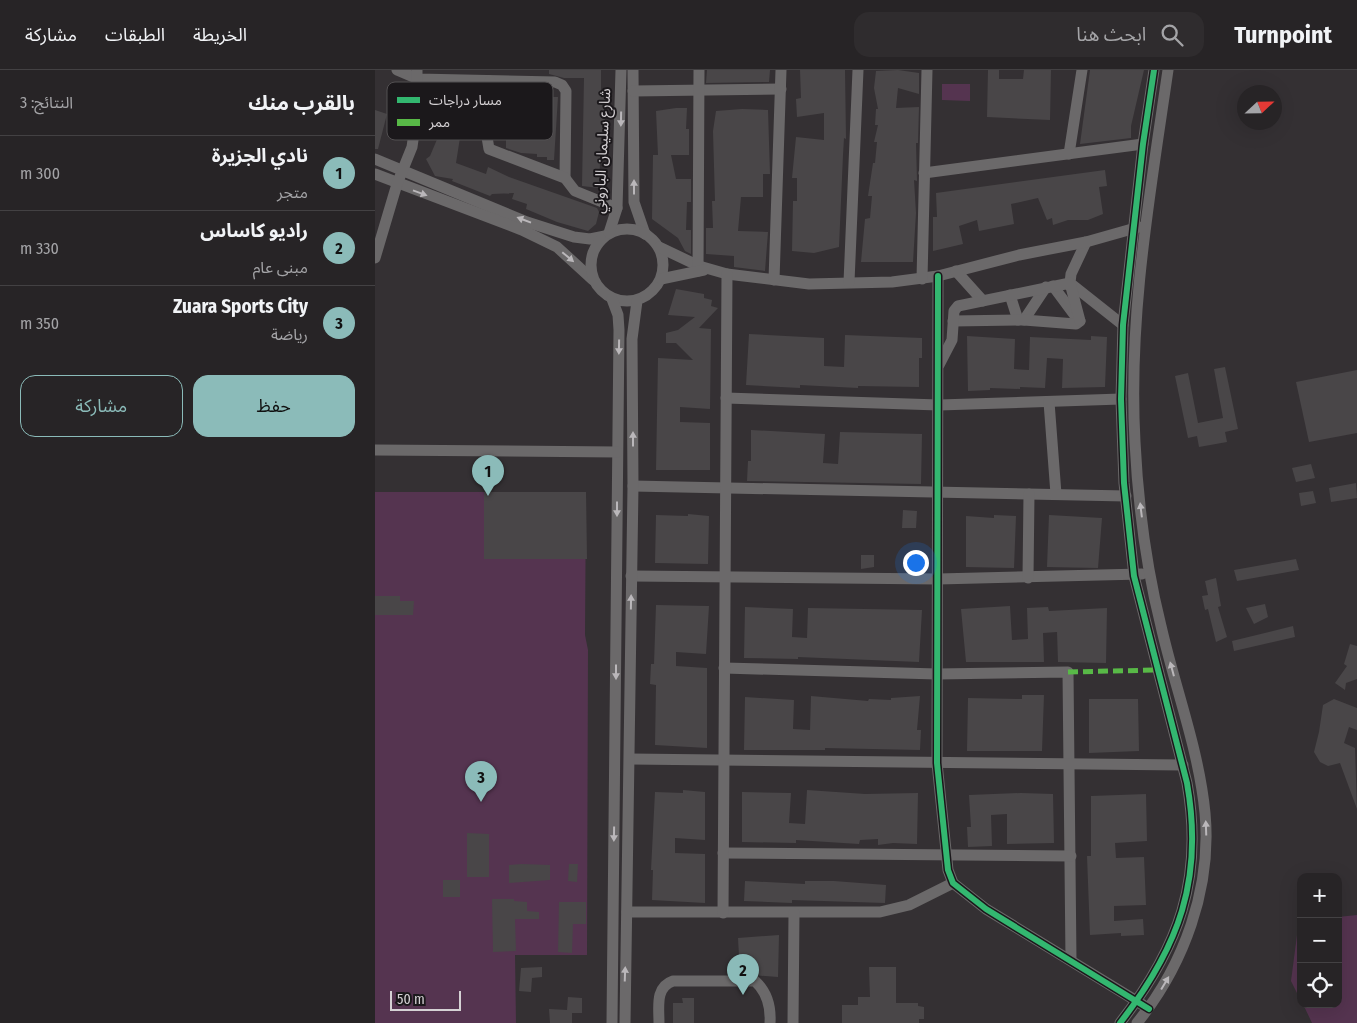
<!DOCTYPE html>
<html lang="ar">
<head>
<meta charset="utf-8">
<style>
	:root { --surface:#272426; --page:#2f2c2e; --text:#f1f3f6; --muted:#a4a4a7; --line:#434143; --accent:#8bbbb9 }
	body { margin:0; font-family:"Fira Sans Condensed","Noto Sans Arabic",sans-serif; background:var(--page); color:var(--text); direction:rtl }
	.controls { position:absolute; right:15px; bottom:15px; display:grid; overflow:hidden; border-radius:10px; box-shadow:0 5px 20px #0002 }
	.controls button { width:45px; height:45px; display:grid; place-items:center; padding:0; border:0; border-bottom:1px solid var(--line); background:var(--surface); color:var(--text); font:25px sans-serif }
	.compass { position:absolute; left:862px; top:15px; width:45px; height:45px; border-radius:50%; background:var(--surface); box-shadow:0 5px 20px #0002; rotate:68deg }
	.scale { position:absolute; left:15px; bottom:12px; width:71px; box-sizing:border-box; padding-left:5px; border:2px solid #d5d1d4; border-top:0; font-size:14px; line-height:18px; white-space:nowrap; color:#d5d1d4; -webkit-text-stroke:4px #1b181b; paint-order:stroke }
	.you { position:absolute; left:540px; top:492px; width:18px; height:18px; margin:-12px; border:4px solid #fff; border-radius:50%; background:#1a73e8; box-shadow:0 0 0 8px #1a73e833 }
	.badge { display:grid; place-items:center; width:32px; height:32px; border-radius:50%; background:var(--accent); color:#111; font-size:16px; font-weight:700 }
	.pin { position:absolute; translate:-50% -41px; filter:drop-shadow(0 1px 2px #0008) }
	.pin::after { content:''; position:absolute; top:26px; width:18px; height:15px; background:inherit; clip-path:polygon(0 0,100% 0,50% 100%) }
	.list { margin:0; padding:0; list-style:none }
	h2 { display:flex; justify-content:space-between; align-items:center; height:65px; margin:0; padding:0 20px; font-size:21px }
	h2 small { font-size:16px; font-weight:400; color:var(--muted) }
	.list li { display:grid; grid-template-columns:32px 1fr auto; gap:15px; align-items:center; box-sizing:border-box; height:75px; padding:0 20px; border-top:1px solid var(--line) }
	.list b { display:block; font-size:19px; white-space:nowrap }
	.list p { margin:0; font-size:16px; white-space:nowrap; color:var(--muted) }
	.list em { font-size:16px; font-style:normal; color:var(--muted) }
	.actions { display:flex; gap:10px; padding:15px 20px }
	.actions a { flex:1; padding:11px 0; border:1px solid var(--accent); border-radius:15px; text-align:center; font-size:18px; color:var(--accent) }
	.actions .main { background:var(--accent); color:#111 }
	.icon { flex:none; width:28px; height:28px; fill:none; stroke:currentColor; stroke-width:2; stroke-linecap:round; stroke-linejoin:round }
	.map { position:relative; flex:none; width:982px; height:953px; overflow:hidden; direction:ltr }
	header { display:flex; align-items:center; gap:30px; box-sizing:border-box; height:70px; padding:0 25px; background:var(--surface); border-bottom:1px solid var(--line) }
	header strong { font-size:24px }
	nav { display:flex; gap:28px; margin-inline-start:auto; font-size:18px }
	.search { width:350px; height:45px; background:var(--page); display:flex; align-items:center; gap:12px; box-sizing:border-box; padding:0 18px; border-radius:15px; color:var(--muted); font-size:19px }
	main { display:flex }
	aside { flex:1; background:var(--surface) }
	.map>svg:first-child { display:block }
	.green { fill:#553450 }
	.building { fill:#494648 }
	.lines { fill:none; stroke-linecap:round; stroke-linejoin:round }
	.minor { stroke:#6b696a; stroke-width:11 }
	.quiet { stroke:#58b947; stroke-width:5; stroke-dasharray:10 5; stroke-linecap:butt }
	.cycleway-casing { stroke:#1b181b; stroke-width:9 }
	.cycleway { stroke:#33b770; stroke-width:6 }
	.oneway { fill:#bab7ba }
	.labels { text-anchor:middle; stroke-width:4; stroke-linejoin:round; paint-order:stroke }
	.street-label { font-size:15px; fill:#d5d1d4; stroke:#1b181b }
	.key { fill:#1b181b; stroke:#535052; stroke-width:1 }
	.key-label { font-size:14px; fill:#d5d1d4 }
</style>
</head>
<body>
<header>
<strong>Turnpoint</strong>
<div class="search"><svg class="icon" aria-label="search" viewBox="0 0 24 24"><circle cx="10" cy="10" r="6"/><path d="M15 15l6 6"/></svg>ابحث هنا</div>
<nav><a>الخريطة</a><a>الطبقات</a><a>مشاركة</a></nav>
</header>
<main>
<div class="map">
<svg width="982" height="953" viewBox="0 0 982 953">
	<rect width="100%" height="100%" fill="#343033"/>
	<!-- green -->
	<g class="green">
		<polygon points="567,14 595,14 595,31 567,30"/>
		<polygon points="0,422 211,422 210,565 213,580 212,885 140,885 141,953 0,953"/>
		<polygon points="982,845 982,953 937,953 928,934 963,934 963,847"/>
		<polygon points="924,850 926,850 926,931 916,911"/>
	</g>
	<!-- building -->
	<g class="building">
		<polygon points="174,0 226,0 226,20 232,20 234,26 234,37 229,39 231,65 226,65 224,118 207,116 209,8 189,8 174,4"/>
		<polygon points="332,0 395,0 394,12 331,13"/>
		<polygon points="425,0 470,0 471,69 469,68 468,85 464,177 439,183 417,181 418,131 422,131 422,108 417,108 421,67 449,70 449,43 422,47 421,29 426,28"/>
		<polygon points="523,0 544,3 544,24 523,18 521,38 544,37 543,73 541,73 542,111 539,110 541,143 538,192 486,192 490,149 495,148 497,126 493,126 498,93 500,93 502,72 499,72 503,55 500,55 501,39 503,39 499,18 501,1"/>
		<polygon points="613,0 624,0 624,9 648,9 649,0 676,0 675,50 612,47"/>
		<polygon points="715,0 769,0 756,56 756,68 705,74"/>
		<polygon points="64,26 87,28 87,55 81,93 111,104 113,97 134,107 222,138 224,142 221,154 213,161 182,152 151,139 152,134 137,129 139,123 117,124 115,126 77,111 78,109 60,106 51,89 55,86 66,60 62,60"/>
		<polygon points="158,27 183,27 179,90 172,90 172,87 162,87 162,84 146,83 131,78 131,47 138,33 158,34"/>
		<polygon points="301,38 312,38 311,59 314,59 314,85 296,85 301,109 316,109 316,132 312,132 311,160 316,160 316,184 310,181 303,168 277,149 278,85 283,85 281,41"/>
		<polygon points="367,39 393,40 395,104 388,104 388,127 366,127 363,161 393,162 390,201 359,197 359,186 331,184 331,158 338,158 337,131 340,131 338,61 341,41"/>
		<polygon points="0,40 12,44 3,79 0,79"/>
		<polygon points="730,100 732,116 724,117 728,144 713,150 693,150 678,155 677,148 672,150 663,128 636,134 639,154 604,161 602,150 584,156 588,174 558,181 558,147 562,147 561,123"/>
		<polygon points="301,219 329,224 329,228 337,230 336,236 343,238 324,258 336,259 335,339 305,337 305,352 335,353 335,400 281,400 283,288 318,290 301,273 291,273 291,263 303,260 320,247 293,245"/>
		<polygon points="374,264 449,268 449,296 469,297 470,265 547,268 547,288 544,288 544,317 483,316 483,318 425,315 425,318 371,315"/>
		<polygon points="592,266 640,269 639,299 654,300 655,267 716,270 716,266 732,267 730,317 687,318 688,289 672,288 670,318 645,317 645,319 615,318 615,320 593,321"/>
		<polygon points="850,297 863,359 850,362 852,372 824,377 822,366 813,368 800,306 813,303 823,353 848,348 839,299"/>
		<polygon points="982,300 982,363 934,372 921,312"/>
		<polygon points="376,360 450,364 448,393 463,394 465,362 547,364 546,414 372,411 373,391 376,391"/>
		<polygon points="936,394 940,408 921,412 917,398"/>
		<polygon points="981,413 982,428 956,432 954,418"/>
		<polygon points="938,421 941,433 926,436 924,423"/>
		<polygon points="109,422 211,422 212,489 109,489"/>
		<polygon points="528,440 542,441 541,458 527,458"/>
		<polygon points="313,444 334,446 333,494 280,493 281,445 313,446"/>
		<polygon points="619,445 641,446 639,498 591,497 591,446 619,448"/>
		<polygon points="674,445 727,448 723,498 672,497"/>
		<polygon points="486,485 499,485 499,497 486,499"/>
		<polygon points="921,489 924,500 862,511 859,500"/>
		<polygon points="841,508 846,536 843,537 852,567 841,572 833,539 830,540 827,526 833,525 830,511"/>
		<polygon points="0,526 25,526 25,531 39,531 38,545 0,545"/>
		<polygon points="890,534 893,547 879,554 871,538"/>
		<polygon points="281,535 334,536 331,584 301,582 301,596 332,598 332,678 280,675 281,615 275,614 276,594 279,594"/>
		<polygon points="635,536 637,570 653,569 652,538 673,537 674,541 732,538 731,593 683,592 682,562 668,563 669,592 591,592 586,539"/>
		<polygon points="370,537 418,539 417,567 432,568 433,538 547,540 544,592 423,587 423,589 369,588"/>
		<polygon points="918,556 920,567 859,581 857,571"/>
		<polygon points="975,574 982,576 982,609 971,613 970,620 960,613 972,596 969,594"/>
		<polygon points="647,625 669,625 667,681 592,681 593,628 647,629"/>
		<polygon points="436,626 493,631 494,629 516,630 516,628 545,626 542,660 546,660 545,680 450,678 450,680 369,680 370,627 419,630 418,659 435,660"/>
		<polygon points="714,629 763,629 764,681 714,683"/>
		<polygon points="959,629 982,638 982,660 974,657 969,673 980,678 982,739 965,693 953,696 945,692 939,682 944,662 948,635"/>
		<polygon points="308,720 330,722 330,770 300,768 300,783 330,784 330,833 277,830 278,800 276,800 280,722 308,723"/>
		<polygon points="432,720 490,724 543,723 542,774 518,773 503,775 503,769 485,770 484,774 421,770 421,773 367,772 367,722 416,723 414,753 430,754"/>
		<polygon points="646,723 678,724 679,773 632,774 632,744 616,745 617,776 593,777 592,757 596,757 594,725"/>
		<polygon points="771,724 772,771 740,773 741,788 769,787 771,835 739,836 739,851 768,849 769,865 746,866 746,863 715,865 712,786 716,786 716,726"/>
		<polygon points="92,763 114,764 114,807 92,807"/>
		<polygon points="147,794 175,795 175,810 134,813 134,795"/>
		<polygon points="194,794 203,794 202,812 193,811"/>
		<rect x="68" y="810" width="17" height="17"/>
		<polygon points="370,811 430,814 430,811 459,811 511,815 510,833 417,830 417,833 369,831"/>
		<polygon points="117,829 139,829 139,831 152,832 152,841 164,842 164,849 140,849 141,881 118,882"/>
		<polygon points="184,832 211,832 211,854 198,854 197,883 183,882"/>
		<polygon points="404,865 403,907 365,904 363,868"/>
		<polygon points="167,897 167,907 157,908 156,922 144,921 146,898"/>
		<polygon points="494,897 521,897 521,933 543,933 543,936 549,937 549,949 544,949 544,953 467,953 467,935 483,935 483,927 495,927"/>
		<polygon points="193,927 207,928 207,943 197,943 197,953 175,953 174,939 192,940"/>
		<polygon points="307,928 319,928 319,953 298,953 298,933 308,933"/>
	</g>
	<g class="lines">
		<!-- minor -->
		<g class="minor">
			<polyline points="22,0 43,9 180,12 187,15 191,21 190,108"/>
			<polyline points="258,0 259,132 270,164"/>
			<polyline points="115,11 112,67 114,79 190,108 200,121 242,138"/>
			<polyline points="258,21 406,19"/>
			<polyline points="694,84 707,0"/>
			<polyline points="0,89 152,152 199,167 215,169 230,166"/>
			<polyline points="549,103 768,74"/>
			<polyline points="0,104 147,160 182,177 218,210"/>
			<circle cx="252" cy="195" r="36"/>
			<polyline points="234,163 242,138 246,0"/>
			<polyline points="711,172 696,204 695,213 748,255"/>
			<polyline points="284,177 324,196 352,204 434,214 517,212 563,206 644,185 711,172 764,157"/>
			<polyline points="0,188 22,114 37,77 42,42 42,0"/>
			<polyline points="323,201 324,0"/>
			<polyline points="581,201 608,231"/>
			<polyline points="563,206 562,693 573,800 578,813 611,839 768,935"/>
			<polyline points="286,209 329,200"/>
			<polyline points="547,209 552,0"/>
			<polyline points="399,210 406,0"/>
			<polyline points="474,212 483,0"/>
			<polyline points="678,216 701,247"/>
			<polyline points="635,225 643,250"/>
			<polyline points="237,229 243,245 244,260 237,953"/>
			<polyline points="649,250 671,217"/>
			<polyline points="578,251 649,250 701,254 705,251"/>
			<polyline points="564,295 577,270 579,241 583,236 695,213 705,251"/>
			<polyline points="351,328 564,335 746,329"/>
			<polyline points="674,332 681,424"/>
			<polyline points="0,380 242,382"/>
			<polyline points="258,416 751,426"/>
			<polyline points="256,506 563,509 767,504"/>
			<polyline points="653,508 654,424"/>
			<polyline points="349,598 562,604 693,602 696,890"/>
			<polyline points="255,689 808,695"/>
			<polyline points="348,783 696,786"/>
			<polyline points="252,842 505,842 534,835 578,813"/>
			<polyline points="348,843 352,204"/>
			<polyline points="250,953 258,416 257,269 262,231"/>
			<path d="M284,953C284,937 280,917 298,911H380C392,922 396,937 395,953"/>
			<polyline points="418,953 419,843"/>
			<path d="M745,953C804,877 829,809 812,713L759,506L749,413L746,329L748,255L768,74L779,0"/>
			<path d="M762,953C809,895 837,818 830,743C824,680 800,618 786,556C771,496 763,433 760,372C753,246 775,124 793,0"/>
		</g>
		<!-- quiet -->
		<polyline class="quiet" points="693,602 783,600"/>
		<defs>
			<g id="cycleway">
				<polyline points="563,206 562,693 573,800 578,813 611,839 774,939"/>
				<path d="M745,953C804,877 829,809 812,713L759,506L749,413L746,329L748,255L768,74L779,0"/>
			</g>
		</defs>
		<!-- cycleway casing -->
		<use href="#cycleway" class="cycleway-casing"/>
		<!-- cycleway -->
		<use href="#cycleway" class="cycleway"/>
	</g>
	<!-- one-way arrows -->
	<defs><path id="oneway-solid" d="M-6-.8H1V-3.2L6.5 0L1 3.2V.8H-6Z" transform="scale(1.25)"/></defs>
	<g class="oneway">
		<use href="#oneway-solid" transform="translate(246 49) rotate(91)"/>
		<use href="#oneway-solid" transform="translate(259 117) rotate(-90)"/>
		<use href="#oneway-solid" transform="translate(45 123) rotate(20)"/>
		<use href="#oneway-solid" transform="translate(149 150) rotate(-159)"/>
		<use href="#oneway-solid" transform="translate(193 187) rotate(40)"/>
		<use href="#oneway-solid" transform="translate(244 277) rotate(91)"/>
		<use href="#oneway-solid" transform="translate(258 369) rotate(-90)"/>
		<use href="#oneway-solid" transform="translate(242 439) rotate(90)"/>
		<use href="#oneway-solid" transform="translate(766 440) rotate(-97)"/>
		<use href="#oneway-solid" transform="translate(256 532) rotate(-89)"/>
		<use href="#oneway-solid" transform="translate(797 599) rotate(-105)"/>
		<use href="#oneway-solid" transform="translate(241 602) rotate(90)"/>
		<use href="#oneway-solid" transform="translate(831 758) rotate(-92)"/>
		<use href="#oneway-solid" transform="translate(239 764) rotate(91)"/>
		<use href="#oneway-solid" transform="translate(250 904) rotate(-88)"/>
		<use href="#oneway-solid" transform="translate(790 913) rotate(-59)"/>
	</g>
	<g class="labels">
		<!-- street labels -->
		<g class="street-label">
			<text transform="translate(227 81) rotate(-87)" y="5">شارع سليمان الباروني</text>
		</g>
	</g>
	<!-- legend -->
	<rect x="12" y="12" width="166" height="58" rx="8" class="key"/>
	<rect x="22" y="27" width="23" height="6" fill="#33b770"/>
	<rect x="22" y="49" width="23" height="7" fill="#58b947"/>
	<g class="key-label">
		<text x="54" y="35">مسار دراجات</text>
		<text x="54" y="57">ممر</text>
	</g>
</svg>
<div class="controls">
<button>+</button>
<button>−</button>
<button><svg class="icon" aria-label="locate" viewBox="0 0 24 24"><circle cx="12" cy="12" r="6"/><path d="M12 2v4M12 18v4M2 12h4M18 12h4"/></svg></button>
</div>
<svg class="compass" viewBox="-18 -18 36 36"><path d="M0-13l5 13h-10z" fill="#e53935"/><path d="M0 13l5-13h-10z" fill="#a4a4a7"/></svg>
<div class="scale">50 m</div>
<div class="you"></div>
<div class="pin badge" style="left:113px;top:426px">1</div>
<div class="pin badge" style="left:368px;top:925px">2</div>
<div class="pin badge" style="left:106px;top:732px">3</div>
</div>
<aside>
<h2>بالقرب منك<small>النتائج: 3</small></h2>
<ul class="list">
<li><span class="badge">1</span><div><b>نادي الجزيرة</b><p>متجر</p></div><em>300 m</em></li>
<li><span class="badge">2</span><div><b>راديو كاساس</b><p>مبنى عام</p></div><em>330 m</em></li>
<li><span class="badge">3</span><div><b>Zuara Sports City</b><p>رياضة</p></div><em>350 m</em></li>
</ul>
<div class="actions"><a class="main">حفظ</a><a>مشاركة</a></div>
</aside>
</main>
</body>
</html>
